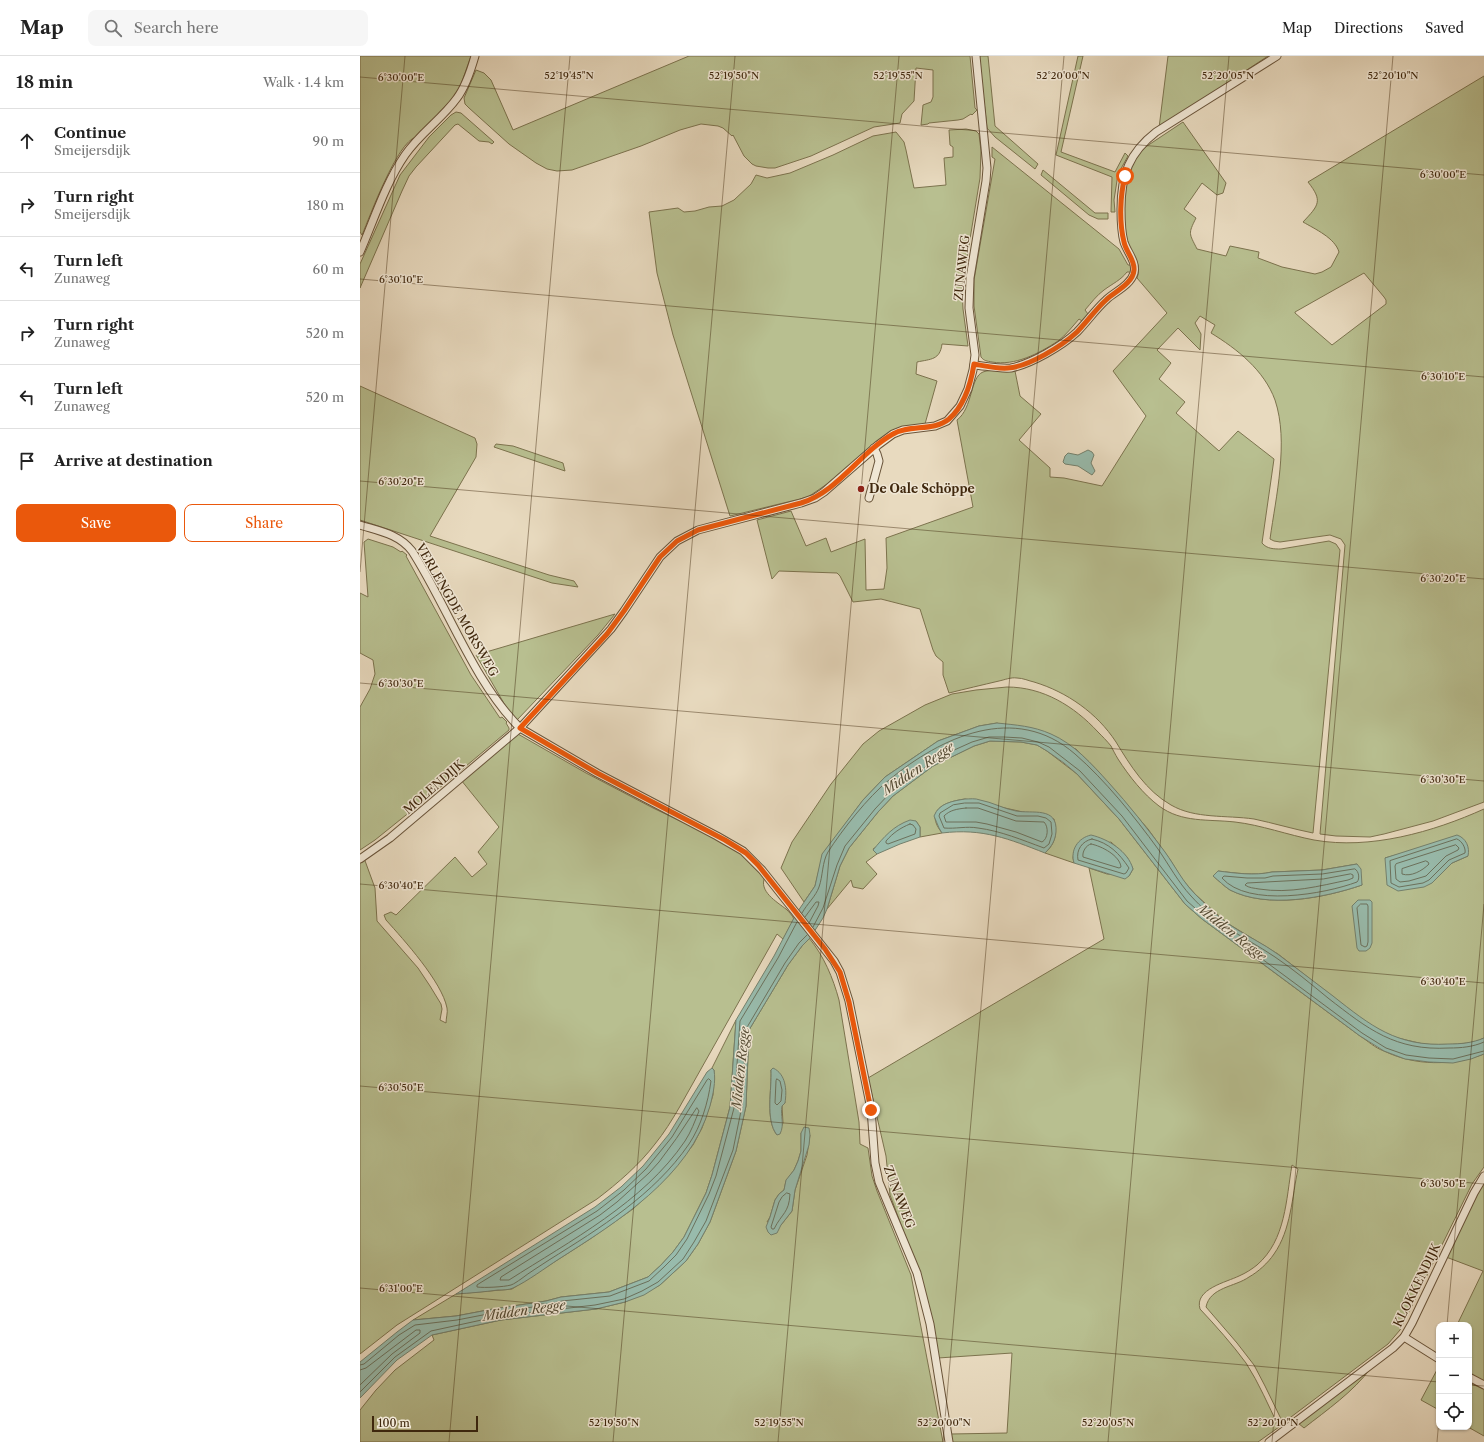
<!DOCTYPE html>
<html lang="en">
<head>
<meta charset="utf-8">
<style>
	:root { --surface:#fff; --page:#f6f6f6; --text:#222; --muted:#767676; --line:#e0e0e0; --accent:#ea580c }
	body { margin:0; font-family:"Libre Caslon Text",serif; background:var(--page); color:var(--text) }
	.controls { position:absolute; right:12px; bottom:12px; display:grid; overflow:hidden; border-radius:8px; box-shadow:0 1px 3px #0004 }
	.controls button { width:36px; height:36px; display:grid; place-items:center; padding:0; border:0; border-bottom:1px solid var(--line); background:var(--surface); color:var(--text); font:20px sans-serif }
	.scale { position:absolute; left:12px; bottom:10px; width:106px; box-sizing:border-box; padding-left:4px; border:2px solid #3f270d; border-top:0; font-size:11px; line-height:14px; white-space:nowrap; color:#3f270d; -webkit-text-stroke:3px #f0e7d5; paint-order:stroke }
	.stop { position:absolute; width:12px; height:12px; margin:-9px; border:3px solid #ea580c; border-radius:50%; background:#fff }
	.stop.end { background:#ea580c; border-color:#fff; box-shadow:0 1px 4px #0008 }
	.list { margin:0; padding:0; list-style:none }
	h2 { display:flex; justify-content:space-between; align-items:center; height:52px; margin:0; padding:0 16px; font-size:17px }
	h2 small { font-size:13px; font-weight:400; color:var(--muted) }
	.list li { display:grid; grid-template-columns:26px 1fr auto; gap:12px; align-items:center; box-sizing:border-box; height:64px; padding:0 16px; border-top:1px solid var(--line) }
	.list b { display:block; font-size:15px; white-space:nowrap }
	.list p { margin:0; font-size:13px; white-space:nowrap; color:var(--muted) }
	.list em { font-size:13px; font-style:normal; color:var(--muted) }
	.actions { display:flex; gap:8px; padding:12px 16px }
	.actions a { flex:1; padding:9px 0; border:1px solid var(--accent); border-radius:8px; text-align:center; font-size:14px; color:var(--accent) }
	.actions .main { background:var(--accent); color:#fff }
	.icon { flex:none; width:22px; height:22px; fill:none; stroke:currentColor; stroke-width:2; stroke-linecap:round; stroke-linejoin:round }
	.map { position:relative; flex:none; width:1124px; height:1386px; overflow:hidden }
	header { display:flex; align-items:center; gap:24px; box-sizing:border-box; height:56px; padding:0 20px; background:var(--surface); border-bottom:1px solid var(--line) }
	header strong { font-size:19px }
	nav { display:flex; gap:22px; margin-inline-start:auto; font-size:14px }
	.search { width:280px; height:36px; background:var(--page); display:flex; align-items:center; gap:10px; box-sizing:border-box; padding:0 14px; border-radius:8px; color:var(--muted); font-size:15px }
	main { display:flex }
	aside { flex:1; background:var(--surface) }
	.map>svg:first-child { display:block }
	.green { fill:#b8bf90; stroke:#7c734e; fill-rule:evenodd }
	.water { fill:#98bbac; stroke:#74806c }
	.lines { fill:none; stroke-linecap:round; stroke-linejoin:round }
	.shore { stroke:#6c715c; stroke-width:1 }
	.minor-casing { stroke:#69543a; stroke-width:9 }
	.minor { stroke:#f0e7d5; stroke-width:7 }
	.route { stroke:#ea580c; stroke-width:5 }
	.ticks { fill:none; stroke:#3f270d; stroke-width:1; stroke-opacity:0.45 }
	.poi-dot { fill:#8f2418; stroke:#f0e7d5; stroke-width:1.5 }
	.labels { text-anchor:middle; stroke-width:3; stroke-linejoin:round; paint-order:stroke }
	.street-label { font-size:12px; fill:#3f270d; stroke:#f0e7d5 }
	.poi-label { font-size:12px; font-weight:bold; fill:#3f270d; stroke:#f0e7d5; text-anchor:start }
	.water-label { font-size:13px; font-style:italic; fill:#554c35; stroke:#f0e7d5 }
	.ticks-label { font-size:10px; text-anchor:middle; fill:#3f270d; stroke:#f0e7d5; stroke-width:3; stroke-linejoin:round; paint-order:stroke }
</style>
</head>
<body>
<header>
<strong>Map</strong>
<div class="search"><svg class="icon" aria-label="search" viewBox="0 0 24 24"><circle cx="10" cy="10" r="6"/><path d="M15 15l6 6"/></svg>Search here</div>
<nav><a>Map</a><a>Directions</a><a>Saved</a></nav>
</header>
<main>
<aside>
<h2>18 min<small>Walk · 1.4 km</small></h2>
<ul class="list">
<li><svg class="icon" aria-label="ahead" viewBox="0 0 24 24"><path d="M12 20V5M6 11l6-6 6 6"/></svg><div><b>Continue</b><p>Smeijersdijk</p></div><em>90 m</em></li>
<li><svg class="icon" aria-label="right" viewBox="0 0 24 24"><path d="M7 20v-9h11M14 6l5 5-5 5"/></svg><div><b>Turn right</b><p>Smeijersdijk</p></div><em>180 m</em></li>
<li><svg class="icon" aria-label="left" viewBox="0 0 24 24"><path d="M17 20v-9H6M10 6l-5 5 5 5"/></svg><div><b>Turn left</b><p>Zunaweg</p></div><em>60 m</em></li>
<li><svg class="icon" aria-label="right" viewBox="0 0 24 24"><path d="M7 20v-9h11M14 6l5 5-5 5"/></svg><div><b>Turn right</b><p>Zunaweg</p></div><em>520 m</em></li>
<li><svg class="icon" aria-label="left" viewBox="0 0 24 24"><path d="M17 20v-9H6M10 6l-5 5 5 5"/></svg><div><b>Turn left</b><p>Zunaweg</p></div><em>520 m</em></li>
<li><svg class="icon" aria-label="arrive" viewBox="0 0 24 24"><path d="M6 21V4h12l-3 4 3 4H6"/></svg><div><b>Arrive at destination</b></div></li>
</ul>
<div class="actions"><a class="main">Save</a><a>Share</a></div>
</aside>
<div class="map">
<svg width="1124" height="1386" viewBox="0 0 1124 1386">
	<rect width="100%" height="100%" fill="#e8dabf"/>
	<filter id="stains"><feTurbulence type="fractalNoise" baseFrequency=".005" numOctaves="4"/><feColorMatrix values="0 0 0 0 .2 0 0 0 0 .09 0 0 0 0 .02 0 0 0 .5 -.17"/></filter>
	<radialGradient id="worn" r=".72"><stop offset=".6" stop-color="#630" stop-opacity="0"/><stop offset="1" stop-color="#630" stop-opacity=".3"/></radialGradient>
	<!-- green -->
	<g class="green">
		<path d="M0,0H111L99,34L94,41L56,81C37,86 10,160 2,179L0,176Z"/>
		<polygon points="329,0 610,0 615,52 617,54 612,59 611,58 603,63 598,64 569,67 568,68 561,69 563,49 571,46 573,41 573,14 556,12 554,45 542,58 540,67 514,71 451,100 415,112 408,112 396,110 392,108 384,100 373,79 372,80 363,72 358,70 341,68 320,74 281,90 212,114 197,115 187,113 176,107 149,88 109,52 105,48 104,42 116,14 124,17 131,24 153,74"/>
		<polygon points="619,0 628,0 635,70 678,108 675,113 635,81 627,72"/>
		<polygon points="718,0 723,0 701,96 755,116 765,97 768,100 758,118 754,144 755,156 751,156 752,121 696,99"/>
		<polygon points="808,0 908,0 799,72"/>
		<path d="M1124,20V746L1073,765L1024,778L1010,781L976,780L960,778L985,489L981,483L970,479L920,486L914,485L910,483C916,440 929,386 915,344C904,314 877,293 851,277L855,269L840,260L835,267L841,278L840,294L818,272L797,294L811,307L799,323L825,346L816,357L859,395L878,375L914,403L902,487C907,493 914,493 921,493L969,485L976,488L980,494L953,777C933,773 913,767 894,763C866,759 835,763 811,749C786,735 770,709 756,686C737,657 707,636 674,626C669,625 663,622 657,622C651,621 644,624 639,625C622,629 605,633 589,637L583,619V606L576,600L573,594L560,553L521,543L493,546L480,520L477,517L419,515L412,523L397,464L431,455L446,490L466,482L471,496L505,483L506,534L524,533L527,512L526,482L613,451L597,364C613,352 610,321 623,316C630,313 647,315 655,315L660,340L681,358L659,384L690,412V421L704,422L742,430L786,360L753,315L807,257L777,222C782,210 774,201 769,190C761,169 764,141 767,118L770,115L769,110L784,92L823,66L866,127L863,137L857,139L842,127L824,153L836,162C828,178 829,177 837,193L866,200L870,190L899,196L898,202L922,211L955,218L962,216L971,211L979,196C975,182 955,173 943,166C959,149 963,145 948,126ZM1004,217L1024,241L1026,244V248L972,289L935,257V256Z"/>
		<polygon points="96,56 101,57 134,86 132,88 129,86 119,85 98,68 95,69 56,111 49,120 42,135 0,232 0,208 40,119 69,81 91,59"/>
		<path d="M606,73L616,75L619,78L621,95L620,122L602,232L603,253L608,290L582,288C580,304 571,303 557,306L556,318L577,325L565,368L541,371L528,377L467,428L448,441L370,460L313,279L297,217L289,156L318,152L324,156L335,155L349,151L362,150L374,144L391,128L396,119L407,122L430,117L473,99L513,80L536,76L544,86L546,94L554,132L586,129L584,102L593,101V91L590,89L589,74Z"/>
		<path d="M632,91L759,193L768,209H771V216H767C761,224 752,228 744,234C737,239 731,247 725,254L728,258L722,265L719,263C712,271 706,279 698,285C678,298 655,310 632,306C627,305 624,305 621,301L614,250V224L635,103L632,101Z"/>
		<polygon points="683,114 735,157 748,157 748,163 738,163 729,159 681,119"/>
		<polygon points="0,330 115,382 117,388 116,401 70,480 189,519 214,525 218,531 192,527 0,464"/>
		<polygon points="136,388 153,390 203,407 205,415 134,391"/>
		<polygon points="8,483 33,491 41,496 42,495 47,499 46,500 111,619 140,662 142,661 147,666 146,667 149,672 149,674 87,726 15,784 0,794 0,651 10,633 15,618 13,604 0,597 0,537 8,541 4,486"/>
		<polygon points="255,558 238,579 157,664 149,656 116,599"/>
		<path d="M647,631C683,631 714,650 738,676C742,680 747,685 751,690C753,694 755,698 758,703C769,720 783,738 799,750C822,767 848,763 875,766C901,769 928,779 954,784C1010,794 1073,776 1124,753V982L1115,986L1100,988L1079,989L1063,988L1034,981L1015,972L1000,962L918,898L867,867L835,838L822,823L811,805L788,773L735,712L716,693L637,667L619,670L578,685L525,721L503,744L463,798L455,830L444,846L421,812L432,786L471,728L503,688L519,675L565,649L592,638L616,634ZM1057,793L1108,800L1092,807L1085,812L1025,802ZM997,808L1002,829C964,842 908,853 870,834C864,830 859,825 853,820L858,815C875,817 895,820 912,816L962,814Z"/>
		<path d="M158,678L226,717L293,752L358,783L377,794L405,821C398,835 417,846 426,853C429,856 432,859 434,863L423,883L417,878L319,1052C312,1064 304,1077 295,1088C279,1109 258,1127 237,1143L37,1269L0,1298V805L4,802L15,832L17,865L58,912L70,930L81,948L82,953L80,964L86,967C86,962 88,956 87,952C82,926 44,884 26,864L24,859L31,856L36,859L95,801L112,821L127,808L118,796L139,771L101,724Z"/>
		<path d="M630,685L661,686L677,689L687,695L717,718L759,763L825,848L842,863L1000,980C1008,985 1015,992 1024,995C1055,1010 1092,1010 1124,998V1111L1112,1128L1040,1274L1028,1288L923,1367L905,1330L894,1309L877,1287L846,1251C850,1231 875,1231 889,1221C898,1216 908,1207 914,1198C931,1174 932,1141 938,1113L932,1109C926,1143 926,1184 897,1209C892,1213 886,1217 879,1220C867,1226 834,1233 840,1253C856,1270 872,1288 886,1307C899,1327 908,1349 919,1371L898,1386H592L591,1378L647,1377L652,1297L578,1302L571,1258L559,1217L530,1139L526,1100L508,1022L744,883L729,812L747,818L769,820L773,813L767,801L751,786L714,795L713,802L714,807L685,797C696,787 697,777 694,763L605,743C584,746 564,754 582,777L560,781V771L556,765L513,793L517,798L506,806L517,818L503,833L493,831L491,824L467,853L480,810L489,792L518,756L533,740L573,710L614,690Z"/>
		<path d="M449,882C464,900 473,922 479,944L499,1066L500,1088L508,1092L512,1120L517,1135L551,1219L583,1386H0V1354L16,1334L35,1314L74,1284L72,1279L141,1264L236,1253L265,1246L300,1229L326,1205L338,1188L350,1166L376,1095L386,1050L389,974L428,909L442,890ZM411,1014L425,1047L422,1050L423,1067L417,1079C405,1064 412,1033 411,1014ZM441,1077L450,1079L447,1099L435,1134L432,1155L421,1169L407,1166L410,1161L415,1144L419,1138L424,1134L426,1125L434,1114L438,1105L441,1095Z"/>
		<polygon points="376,964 370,1051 352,1119 346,1137 324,1181 313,1196 301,1209 288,1221 249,1236 201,1241 186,1245 133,1253 96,1260 53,1264 96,1238 152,1233 230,1183 273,1153 311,1117 333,1089 342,1072 348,1055 353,1039 354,1014 352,1012"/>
		<polygon points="1124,1125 1124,1326 1109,1320 1109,1269 1097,1269 1123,1215 1086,1201"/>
		<polygon points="1079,1310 1079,1354 1061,1344"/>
		<path d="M1011,1312C993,1336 967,1354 944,1372L938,1367Z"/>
		<polygon points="1109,1327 1124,1333 1124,1380 1108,1371"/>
	</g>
	<!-- water -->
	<g class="water">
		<polygon points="728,394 732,396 734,399 731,407 735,415 732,419 718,410 705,408 703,406 705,400 708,397 718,399"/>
		<path d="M637,667C656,669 673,670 691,678C714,688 732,708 749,727C769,749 787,772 805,796C815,810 823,826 835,838C845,848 856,859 867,867C884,879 903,887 919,899C937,913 955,926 973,940C1011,970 1037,991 1088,988C1101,988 1112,987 1124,982V998L1111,1003L1093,1007L1069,1006L1045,1003L1024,995L1000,980L895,902L842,863L825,848L759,763L717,718L704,707L687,695L677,689L661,686L630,685L614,690L573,710L533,740L518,756L489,792L480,810L467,853L463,862L450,882L442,890L428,909L389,974L386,1050L376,1095L350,1166L338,1188L326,1205L300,1229L284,1239L265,1246L236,1253L141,1264L72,1279L37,1304L0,1342V1306L37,1276L53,1264L96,1260L133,1253L186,1245L201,1241L249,1236L288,1221L301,1209L313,1196L324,1181L346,1137L352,1119L370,1051L376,964L414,900L436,858L455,830L462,798L503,744L525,721L578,685L619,670Z"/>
		<path d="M605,743C610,743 615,742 620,744C632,746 644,753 656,755C672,758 698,750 696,776C695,785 692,790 685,797C649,783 623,772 582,777L579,772L574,760C579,747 593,745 605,743Z"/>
		<path d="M550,764L556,765L560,771V781L540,788L517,798L513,794C524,781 533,770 550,764Z"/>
		<path d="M731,779C748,783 768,795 773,813L769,820L765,823L714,807C710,794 718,782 731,779Z"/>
		<path d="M1097,779C1106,782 1110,791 1108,800L1092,807L1072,827L1064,831L1038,835L1027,829L1025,802Z"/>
		<path d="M997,808L1001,813L1002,829C964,842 907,853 870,834C864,830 859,825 853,820L858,815C875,817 894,820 912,816L962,814Z"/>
		<polygon points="998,844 1010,844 1012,846 1012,887 1010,892 1006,895 999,895 997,892 992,850"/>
		<path d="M352,1012L354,1014C356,1026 353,1038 350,1050C330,1121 257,1166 199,1203C185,1212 168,1225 153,1232C149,1234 143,1234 138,1234C124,1236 110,1237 96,1238L235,1151L261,1131L283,1110L309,1078L347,1016Z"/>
		<path d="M413,1012C426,1018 427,1034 425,1047L422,1050C420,1060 425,1068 420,1078L417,1079C405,1064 412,1033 411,1014Z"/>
		<polygon points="444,1071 449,1072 450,1079 449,1089 435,1134 432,1155 421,1169 417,1177 411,1179 408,1176 406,1171 410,1161 415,1144 419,1138 424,1134 426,1124 434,1114 438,1105 441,1095 441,1077"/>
	</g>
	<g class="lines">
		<!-- shore -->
		<g class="shore">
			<path d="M605,747H619L657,760H678L686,762L691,766L692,778L689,788L684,792C662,784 641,775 618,772C607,770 595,773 584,772L579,760L580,757L593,749Z"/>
			<path d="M606,752H618L656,765L684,766C689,771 688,783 682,786L656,776L627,768L616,766H586L584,760C590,754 597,753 606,752Z"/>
			<path d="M550,768L553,769L556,773L555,778L528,788L526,787V785C533,777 540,772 550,768Z"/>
			<path d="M732,783C749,787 759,797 769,812L766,817L764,818L718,804C716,794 722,785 732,783Z"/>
			<path d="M1097,783C1102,785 1106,792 1105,797L1089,804L1069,824L1063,827L1039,831L1031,827L1030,805Z"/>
			<path d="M731,788C742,790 760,800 761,811L759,812L723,801C722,796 726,789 731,788Z"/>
			<polygon points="1096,789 1099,792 1098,794 1086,800 1066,820 1049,825 1040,826 1036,823 1035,810 1036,808"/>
			<path d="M1066,805L1068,806L1069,808C1062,815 1051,821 1042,818V813Z"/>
			<path d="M995,813C999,815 1000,823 997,826C965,838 888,852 862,822L864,820L887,822H905L913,820L962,818Z"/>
			<path d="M991,818L993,819V822L988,824C959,830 930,838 899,833C894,832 889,832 885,829L887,827L963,823Z"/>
			<polygon points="1001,848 1007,848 1008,850 1008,886 1007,890 1005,891 1001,889 997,852"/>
			<path d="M442,857C447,848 456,840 459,831C463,820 462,806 468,796C482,774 508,741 529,724C581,681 655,646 715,698C745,724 774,760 798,793C809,809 818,826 831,840C841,851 853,862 865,870C881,881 899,890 915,901C933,913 951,928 968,942C1008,973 1035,995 1089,992C1101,992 1113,991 1124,986"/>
			<polyline points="445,861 456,846 459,846 458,850 449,867"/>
			<polyline points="453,871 463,852 477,809 485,790 515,753 530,737 571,707 592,695 612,686 629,681 644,681 662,682 678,686 689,691 720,715 762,760 827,845 844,860 1002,977 1026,992 1046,999 1069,1002 1093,1003 1124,995"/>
			<path d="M349,1023L351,1025C348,1047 341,1070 329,1088C294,1139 240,1172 189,1204C180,1210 170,1216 161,1223C158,1225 154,1228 151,1229C144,1231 124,1232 117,1231V1229L120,1227L237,1155L264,1134L286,1113L312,1081L347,1024Z"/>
			<polygon points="417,1023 420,1025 422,1034 421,1045 417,1049 415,1047 416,1025"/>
			<path d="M337,1052L339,1055C335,1065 331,1076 325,1085C284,1146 210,1185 149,1224H140L141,1221L240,1159L257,1146L289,1117L299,1106L316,1083Z"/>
			<path d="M427,1137L430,1138C429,1157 422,1157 414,1173H412L411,1171L419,1146L422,1141Z"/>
			<polyline points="0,1309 4,1308 39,1279 55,1269 97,1264 133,1257 186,1249 202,1245 250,1240 289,1225 304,1211 316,1199 327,1183 349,1138 356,1120 374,1052 380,965 418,902 437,866"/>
			<polyline points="0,1314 6,1312 56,1274 60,1274 60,1277 32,1298 0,1329"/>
			<polyline points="0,1336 35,1301 71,1275 140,1260 235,1249 264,1243 282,1235 298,1226 323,1203 334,1186 346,1165 373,1094 382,1050 386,973 425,907 439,887 447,879"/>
		</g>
		<defs>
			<g id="minor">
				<path d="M0,196C14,164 25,128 45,99C60,77 82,63 97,42C106,30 111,14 115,0"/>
				<path d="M614,309C626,310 639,313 651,312C671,308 702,290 717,276C727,266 735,254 746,244C754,236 770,230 774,217C777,206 767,196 764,186C761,175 761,164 761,153C761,119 769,97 796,76L917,0"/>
				<polyline points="509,442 519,405 517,398 514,392"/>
				<path d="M0,469C19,475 39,478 52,495C88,551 113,625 160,672L30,782L0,803"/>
				<polyline points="1044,1281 1079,1303"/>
				<polyline points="1109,1321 1124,1329"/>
				<polyline points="589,1386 570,1268 557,1217 519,1126 515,1107 511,1053 489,945 480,916 474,905 402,814 383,795 357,780 237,717 160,672 251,573 264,555 300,501 317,485 338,474 441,447 455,442 464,436 518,389 533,378 543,374 575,370 587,365 600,350 608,333 613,314 615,299 609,252 610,222 626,125 627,112 616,0"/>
				<polyline points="909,1386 1033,1292 1044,1281 1052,1267 1114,1137 1124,1120"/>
			</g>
		</defs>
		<!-- minor casing -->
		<use href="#minor" class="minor-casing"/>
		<!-- minor -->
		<use href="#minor" class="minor"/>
	</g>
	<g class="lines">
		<!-- route -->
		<path class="route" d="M511,1054L489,946L480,916L465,893L398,809L386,797L365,784L237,717L160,672L247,578L264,555L300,501L317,485L338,474L441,447C479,435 499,397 533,378C550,368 573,376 589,363C604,350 611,327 614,308C625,310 637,313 648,312C668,311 702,290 717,276C727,266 735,254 746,244C754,236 773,228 774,214C775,204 766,196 764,186C759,166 760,140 765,120"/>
	</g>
	<!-- ticks -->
	<path class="ticks" d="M0,21L1124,119M0,223L1124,321M0,425L1124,523M0,516L45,0M0,627L1124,725M0,828L1124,927M0,1030L1124,1128M0,1232L1079,1326M1087,1269L1124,848M1109,1329L1124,1330M89,1386L210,0M253,1386L375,0M418,1386L539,0M583,1386L704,0M748,1386L869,0M912,1386L1033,0M1077,1386L1079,1363"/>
	<!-- markers -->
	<circle class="poi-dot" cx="501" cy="433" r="4"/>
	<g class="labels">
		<!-- street labels -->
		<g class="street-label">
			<text transform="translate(602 212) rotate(-84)" y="4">ZUNAWEG</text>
			<text transform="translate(97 554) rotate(60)" y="4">VERLENGDE MORSWEG</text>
			<text transform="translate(74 731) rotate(-41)" y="4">MOLENDIJK</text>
			<text transform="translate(539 1141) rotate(69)" y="4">ZUNAWEG</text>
			<text transform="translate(1057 1229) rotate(-64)" y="4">KLOKKENDIJK</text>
		</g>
		<!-- poi labels -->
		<g class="poi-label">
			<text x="509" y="437">De Oale Schöppe</text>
		</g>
		<!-- water labels -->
		<g class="water-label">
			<text transform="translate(558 712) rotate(-34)" y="5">Midden Regge</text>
			<text transform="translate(872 876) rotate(38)" y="5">Midden Regge</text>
			<text transform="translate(380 1012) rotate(-84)" y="5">Midden Regge</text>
			<text transform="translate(164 1254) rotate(-8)" y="5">Midden Regge</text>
		</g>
	</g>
	<g class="ticks-label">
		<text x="209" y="23">52°19'45"N</text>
		<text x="374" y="23">52°19'50"N</text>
		<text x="538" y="23">52°19'55"N</text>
		<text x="703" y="23">52°20'00"N</text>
		<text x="868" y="23">52°20'05"N</text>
		<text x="1033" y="23">52°20'10"N</text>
		<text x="41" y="25">6°30'00"E</text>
		<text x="1083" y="122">6°30'00"E</text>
		<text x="41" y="227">6°30'10"E</text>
		<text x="1083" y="324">6°30'10"E</text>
		<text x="41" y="429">6°30'20"E</text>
		<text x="1083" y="526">6°30'20"E</text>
		<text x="41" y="631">6°30'30"E</text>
		<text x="1083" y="727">6°30'30"E</text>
		<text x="41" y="833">6°30'40"E</text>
		<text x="1083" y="929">6°30'40"E</text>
		<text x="41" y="1035">6°30'50"E</text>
		<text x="1083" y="1131">6°30'50"E</text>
		<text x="41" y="1236">6°31'00"E</text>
		<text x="254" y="1370">52°19'50"N</text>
		<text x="419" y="1370">52°19'55"N</text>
		<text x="584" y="1370">52°20'00"N</text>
		<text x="748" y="1370">52°20'05"N</text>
		<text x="913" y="1370">52°20'10"N</text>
	</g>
	<rect width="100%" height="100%" filter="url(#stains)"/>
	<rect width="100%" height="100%" fill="url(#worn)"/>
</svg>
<div class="controls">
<button>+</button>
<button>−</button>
<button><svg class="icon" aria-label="locate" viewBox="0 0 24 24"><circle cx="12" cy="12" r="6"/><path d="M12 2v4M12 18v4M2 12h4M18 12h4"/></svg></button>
</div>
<div class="scale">100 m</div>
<div class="stop" style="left:765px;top:120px"></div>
<div class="stop end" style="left:511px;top:1054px"></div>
</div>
</main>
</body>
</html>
